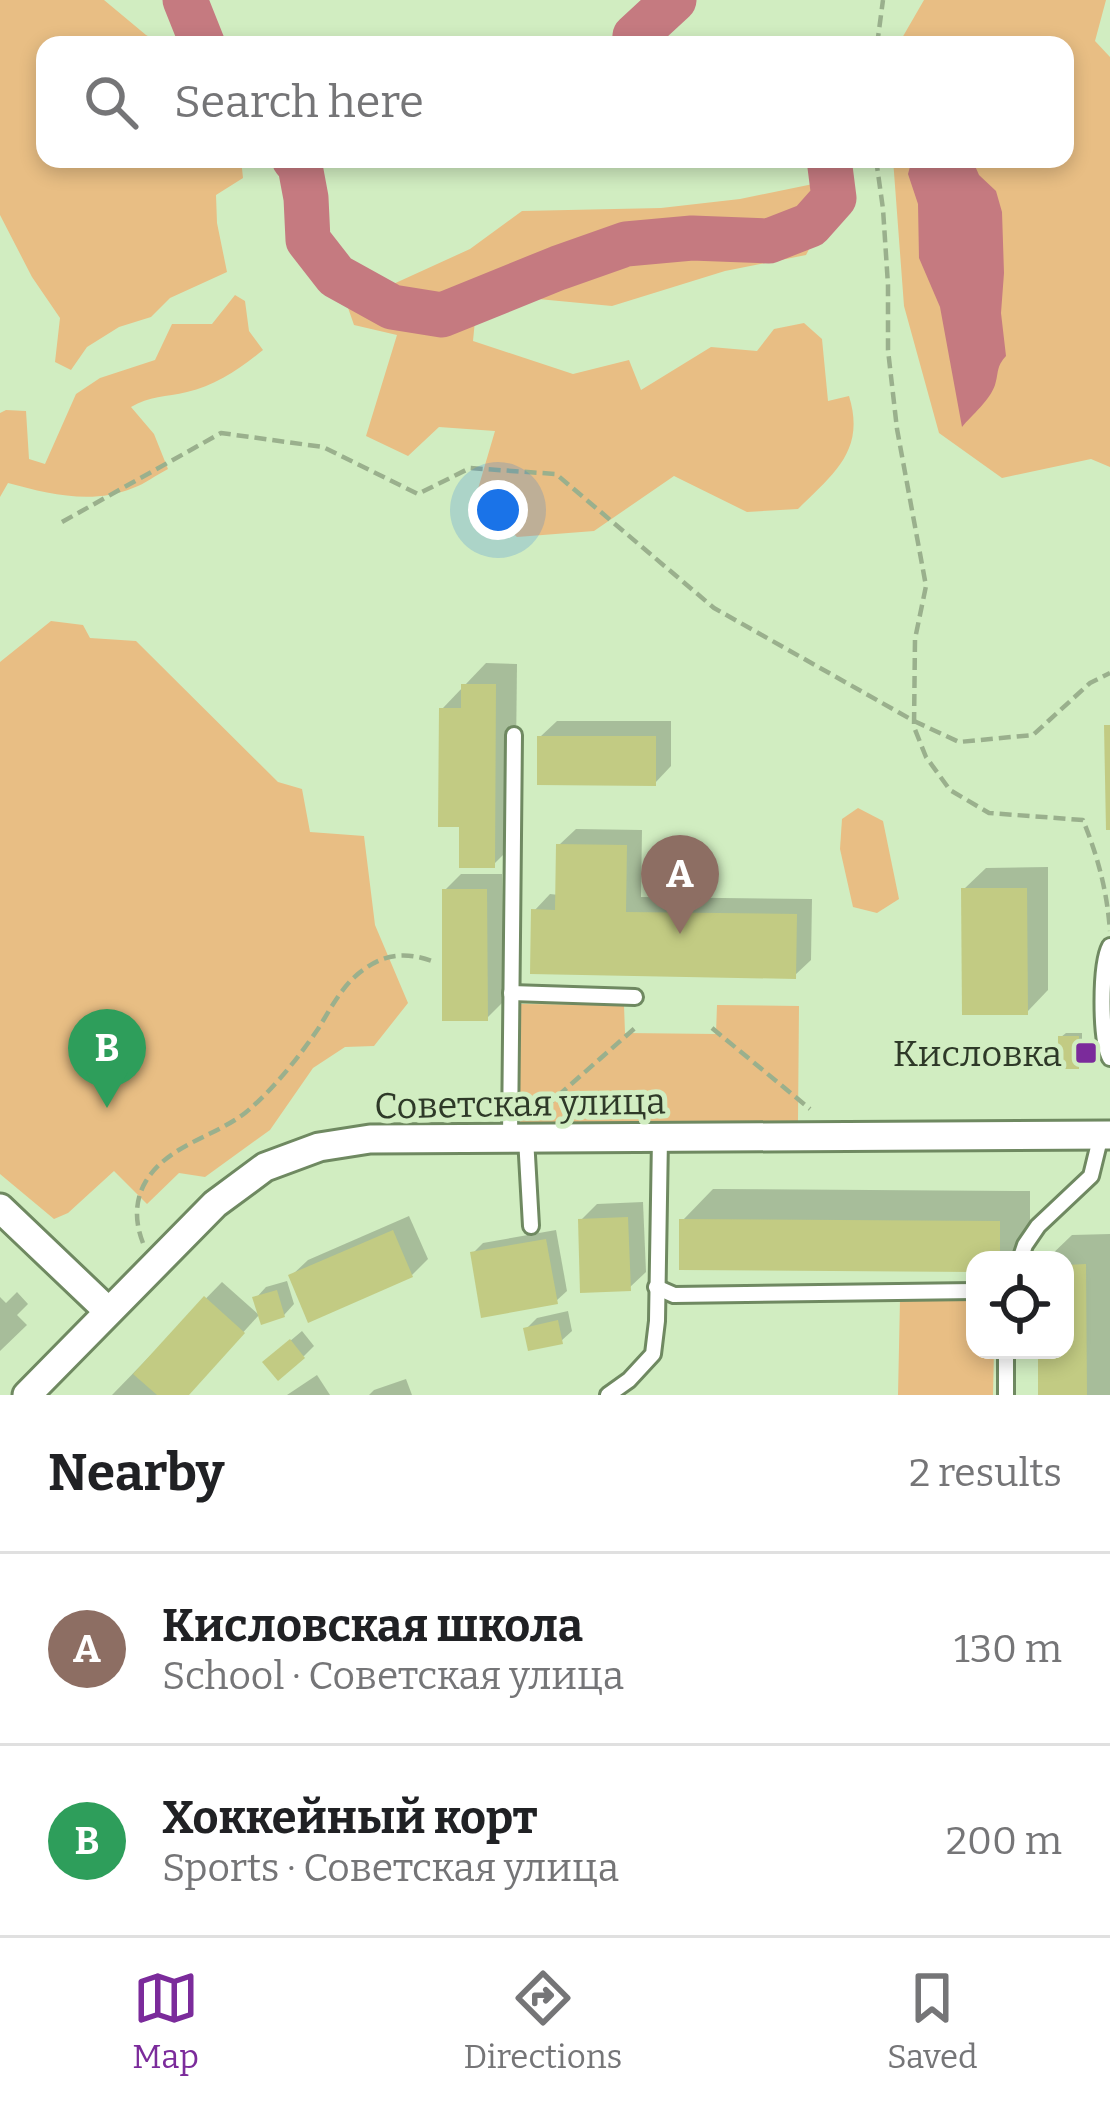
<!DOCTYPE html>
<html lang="en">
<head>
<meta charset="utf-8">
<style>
	:root { --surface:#fff; --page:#f2f2f2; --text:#202124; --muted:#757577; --line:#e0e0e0; --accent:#7b2b9b }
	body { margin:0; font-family:Bitter,serif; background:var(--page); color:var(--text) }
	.controls { position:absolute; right:36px; bottom:36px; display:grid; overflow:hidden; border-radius:24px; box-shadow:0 6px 18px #0003 }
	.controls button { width:108px; height:108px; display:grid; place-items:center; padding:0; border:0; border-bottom:3px solid var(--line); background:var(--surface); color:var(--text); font:60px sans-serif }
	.you { position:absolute; left:498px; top:510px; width:42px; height:42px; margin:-30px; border:9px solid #fff; border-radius:50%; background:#1a73e8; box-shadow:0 0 0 18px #1a73e833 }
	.badge { display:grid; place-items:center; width:78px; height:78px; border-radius:50%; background:var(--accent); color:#fff; font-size:39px; font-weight:700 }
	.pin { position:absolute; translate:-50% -99px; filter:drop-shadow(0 3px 6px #0008) }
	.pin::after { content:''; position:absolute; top:63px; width:42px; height:36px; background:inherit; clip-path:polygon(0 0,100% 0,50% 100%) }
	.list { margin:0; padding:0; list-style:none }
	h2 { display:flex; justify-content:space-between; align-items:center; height:156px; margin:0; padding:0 48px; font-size:51px }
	h2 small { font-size:39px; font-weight:400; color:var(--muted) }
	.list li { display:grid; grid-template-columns:78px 1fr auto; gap:36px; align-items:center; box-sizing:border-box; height:192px; padding:0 48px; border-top:3px solid var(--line) }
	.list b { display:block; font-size:45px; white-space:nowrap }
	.list p { margin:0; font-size:39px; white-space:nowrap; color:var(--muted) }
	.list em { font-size:39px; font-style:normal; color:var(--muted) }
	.icon { flex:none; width:66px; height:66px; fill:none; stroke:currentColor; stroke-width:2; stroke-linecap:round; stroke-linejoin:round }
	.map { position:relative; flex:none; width:1110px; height:1395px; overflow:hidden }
	.search { position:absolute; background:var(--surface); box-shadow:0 6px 18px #0003; left:36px; right:36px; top:36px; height:132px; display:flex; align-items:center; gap:30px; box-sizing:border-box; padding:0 42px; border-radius:24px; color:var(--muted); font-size:45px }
	.sheet { height:540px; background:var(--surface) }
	nav { display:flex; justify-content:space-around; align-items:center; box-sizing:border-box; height:168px; border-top:3px solid var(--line); background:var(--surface); font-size:33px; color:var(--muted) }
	nav a { display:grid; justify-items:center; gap:6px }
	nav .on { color:var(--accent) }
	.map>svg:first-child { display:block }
	.green { fill:#e8be84 }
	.water { fill:#c57a80 }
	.shadow { fill:#0003 }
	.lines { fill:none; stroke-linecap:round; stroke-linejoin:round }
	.river { stroke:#c57a80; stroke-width:45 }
	.building { fill:#c2cb83 }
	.lane-casing { stroke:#6f8961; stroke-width:20 }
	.street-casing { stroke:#6f8961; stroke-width:33 }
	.path { stroke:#9ab08d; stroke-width:4.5; stroke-dasharray:12 6; stroke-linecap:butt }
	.lane { stroke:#fff; stroke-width:14 }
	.street { stroke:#fff; stroke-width:27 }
	.poi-dot { fill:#7b2b9b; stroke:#d1edc1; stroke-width:4.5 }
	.labels { text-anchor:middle; stroke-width:10; stroke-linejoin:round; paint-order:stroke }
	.poi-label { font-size:36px; fill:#2e3928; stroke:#d1edc1; text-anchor:end }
	.street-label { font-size:36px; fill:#2e3928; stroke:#d1edc1 }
</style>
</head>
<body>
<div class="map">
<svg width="1110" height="1395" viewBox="0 0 1110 1395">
	<rect width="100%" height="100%" fill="#d1edc1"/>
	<!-- green -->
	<g class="green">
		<polygon points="0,0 104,0 146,35 165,45 45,45 45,159 241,159 243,178 216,195 217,223 227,272 170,298 151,317 119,327 87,347 71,370 55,362 60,318 32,277 0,215"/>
		<polygon points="924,0 1106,0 1095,41 1110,57 1110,467 1091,459 1002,478 939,433 904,306 893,159 1065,159 1065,45 898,45"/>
		<path d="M818,183L836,198L806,255L725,271L612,306L517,297L476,310L473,341L573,374L629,360L641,390L711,347L757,351L774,329L804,323L822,339L828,401L849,396C866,451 833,474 798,509L747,512L674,476L594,531L517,537L475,499L495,431L439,427L408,456L366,436L397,335L354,325L346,302L367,296L470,249L522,211L661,208L740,199Z"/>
		<path d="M235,295L245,301L249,331L263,350C241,368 215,386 187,392C166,397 149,396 131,407L154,434L168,469C156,475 145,484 133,488C92,505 49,494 8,483L0,497V413L6,410L26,411L29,459L45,464L76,394L100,378L155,360L172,324H212Z"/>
		<polygon points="51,621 83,625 90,638 136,641 278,782 302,789 310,832 364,836 375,925 408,1003 374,1046 345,1047 313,1068 270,1130 205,1177 179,1173 147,1204 114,1171 68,1213 54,1219 0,1174 0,662"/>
		<polygon points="858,808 883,821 899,899 877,913 853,907 840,849 842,819"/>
		<polygon points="520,1004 624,1005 625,1033 716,1034 717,1005 799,1006 798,1121 519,1124"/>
		<polygon points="900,1299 975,1300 975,1350 994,1350 993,1395 898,1395"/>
	</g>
	<!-- water -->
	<path class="water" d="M912,159H972L979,175L996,191L1002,212L1004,273L1001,313L1006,356C996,367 999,372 995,385C990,400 972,415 962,427L940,307L919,258L918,204L908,174Z"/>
	<!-- shadow -->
	<g class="shadow">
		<polygon points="486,663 517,664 515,843 493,865 462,824 442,709"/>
		<polygon points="557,721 671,721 671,766 655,783 540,737"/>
		<polygon points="576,829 642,830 641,897 812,899 811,960 794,976 534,911 550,894 559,895 559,845"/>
		<polygon points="1048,867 1048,990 1027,1012 964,889 986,868"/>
		<polygon points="461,874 502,874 503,1002 487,1018 445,890"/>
		<polygon points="1066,1033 1082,1033 1082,1061 1077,1066 1061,1037"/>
		<polygon points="713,1189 1030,1191 1030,1237 1007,1260 975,1260 975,1269 682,1221"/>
		<polygon points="643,1202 646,1272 629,1288 581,1220 597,1204"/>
		<polygon points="409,1216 428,1259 412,1275 291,1276 308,1260"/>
		<polygon points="556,1230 567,1291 556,1301 473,1253 483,1243"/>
		<polygon points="1110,1234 1110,1395 1041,1395 1041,1350 1065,1350 1065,1260 1046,1260 1072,1235"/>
		<polygon points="287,1281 294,1304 284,1315 256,1298 266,1287"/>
		<polygon points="222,1282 259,1315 186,1395 112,1395"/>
		<polygon points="17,1292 28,1304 17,1315 27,1325 0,1351 0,1297 6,1303"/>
		<polygon points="568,1311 572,1331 561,1341 526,1329 537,1318"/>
		<polygon points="302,1331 314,1346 304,1356 277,1352"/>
		<polygon points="317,1375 330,1395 287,1395"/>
		<polygon points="406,1379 412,1395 369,1395 374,1390"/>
	</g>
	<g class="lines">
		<!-- river -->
		<g class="river">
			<polyline points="185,0 203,45"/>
			<polyline points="634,45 635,36 674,0"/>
			<polyline points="294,159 300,166 306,198 308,240 336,276 392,307 442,315 558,268 626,244 692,238 769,241 810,225 834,198 829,159"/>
		</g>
	</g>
	<!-- building -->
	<g class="building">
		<polygon points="461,684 496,684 495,868 459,868 459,827 438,827 439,708 461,708"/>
		<polygon points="1104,725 1110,725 1110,830 1106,830"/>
		<polygon points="537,736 656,736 656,786 537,785"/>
		<polygon points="556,844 627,845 626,912 797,914 796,979 530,974 531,909 555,910"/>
		<polygon points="961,888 1027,888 1028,1015 962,1015"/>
		<polygon points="442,889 487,889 488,1021 442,1021"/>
		<rect x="1058" y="1036" width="21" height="33"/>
		<polygon points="628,1217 631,1291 580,1293 578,1219"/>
		<polygon points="679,1219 1000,1221 1000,1260 975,1260 975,1272 679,1270"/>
		<polygon points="393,1230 413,1277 308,1323 288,1275"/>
		<polygon points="546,1239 558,1304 481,1318 470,1252"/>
		<polygon points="1086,1264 1087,1395 1038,1395 1038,1350 1065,1350 1065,1265"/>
		<polygon points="277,1290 285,1317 261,1325 252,1297"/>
		<polygon points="204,1296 245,1333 189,1395 157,1395 133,1374"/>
		<polygon points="558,1320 563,1344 528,1351 523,1328"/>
		<polygon points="290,1339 305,1358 278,1381 262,1362"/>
	</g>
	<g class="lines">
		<defs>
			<g id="lane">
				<path d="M1110,946C1100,964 1100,1040 1110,1058"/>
				<polyline points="511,993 635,997"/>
				<polyline points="510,1138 514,735"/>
				<polyline points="526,1138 531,1226"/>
				<polyline points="1020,1260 1025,1245 1038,1226 1091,1176 1101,1135"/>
				<polyline points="656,1287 674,1295 975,1291"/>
				<polyline points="608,1395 629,1380 653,1354 657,1321 660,1138"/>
				<polyline points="1006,1395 1006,1350"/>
			</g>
			<g id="street">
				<polyline points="0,1208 108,1311"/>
				<polyline points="27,1395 215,1204 265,1167 319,1147 370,1139 1110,1135"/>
			</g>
		</defs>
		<!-- lane casing -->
		<use href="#lane" class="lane-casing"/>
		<!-- street casing -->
		<use href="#street" class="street-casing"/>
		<!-- path -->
		<g class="path">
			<polyline points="877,45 883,0"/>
			<path d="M876,159L883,209L888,285V350L897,429L926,586L915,639L914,727L926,757L950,790L989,813L1083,820C1098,857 1107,891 1110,931"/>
			<polyline points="62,522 221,433 323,447 418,494 470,468 556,474 714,608 914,721 959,742 1033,735 1090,683 1110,673"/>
			<polyline points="712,1028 810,1109"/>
			<polyline points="544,1108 635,1028"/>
			<path d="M143,1243C135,1223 134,1201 146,1181C168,1145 214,1137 245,1113C273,1090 298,1058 318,1029C331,1008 343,984 363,970C386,953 407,952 432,961"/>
		</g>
		<!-- lane -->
		<use href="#lane" class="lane"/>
		<!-- street -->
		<use href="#street" class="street"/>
	</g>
	<!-- markers -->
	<rect class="poi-dot" x="1074" y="1041" width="24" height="24" rx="6"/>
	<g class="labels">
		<!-- poi labels -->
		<g class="poi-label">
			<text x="1062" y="1066">Кисловка</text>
		</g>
		<!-- street labels -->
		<g class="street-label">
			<text transform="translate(520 1103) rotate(-1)" y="13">Советская улица</text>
		</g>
	</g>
</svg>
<div class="controls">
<button><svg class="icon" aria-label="locate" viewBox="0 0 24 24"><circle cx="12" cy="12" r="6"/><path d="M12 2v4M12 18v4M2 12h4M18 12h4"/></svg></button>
</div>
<div class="you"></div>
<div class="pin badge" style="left:680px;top:934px;background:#8d6e63">A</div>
<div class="pin badge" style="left:107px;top:1108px;background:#2e9e5b">B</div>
<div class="search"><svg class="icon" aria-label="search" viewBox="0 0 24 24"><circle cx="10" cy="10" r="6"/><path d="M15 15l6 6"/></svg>Search here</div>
</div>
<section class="sheet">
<h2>Nearby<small>2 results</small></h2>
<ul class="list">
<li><span class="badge" style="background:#8d6e63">A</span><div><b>Кисловская школа</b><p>School · Советская улица</p></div><em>130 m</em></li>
<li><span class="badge" style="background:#2e9e5b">B</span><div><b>Хоккейный корт</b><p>Sports · Советская улица</p></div><em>200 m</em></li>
</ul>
</section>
<nav>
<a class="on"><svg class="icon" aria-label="map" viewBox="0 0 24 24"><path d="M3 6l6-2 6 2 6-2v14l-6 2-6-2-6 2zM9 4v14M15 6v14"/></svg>Map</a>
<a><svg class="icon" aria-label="directions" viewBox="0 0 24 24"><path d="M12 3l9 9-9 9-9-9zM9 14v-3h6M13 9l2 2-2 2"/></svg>Directions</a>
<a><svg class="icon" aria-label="saved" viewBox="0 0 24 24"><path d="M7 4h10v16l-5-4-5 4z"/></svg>Saved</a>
</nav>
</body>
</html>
